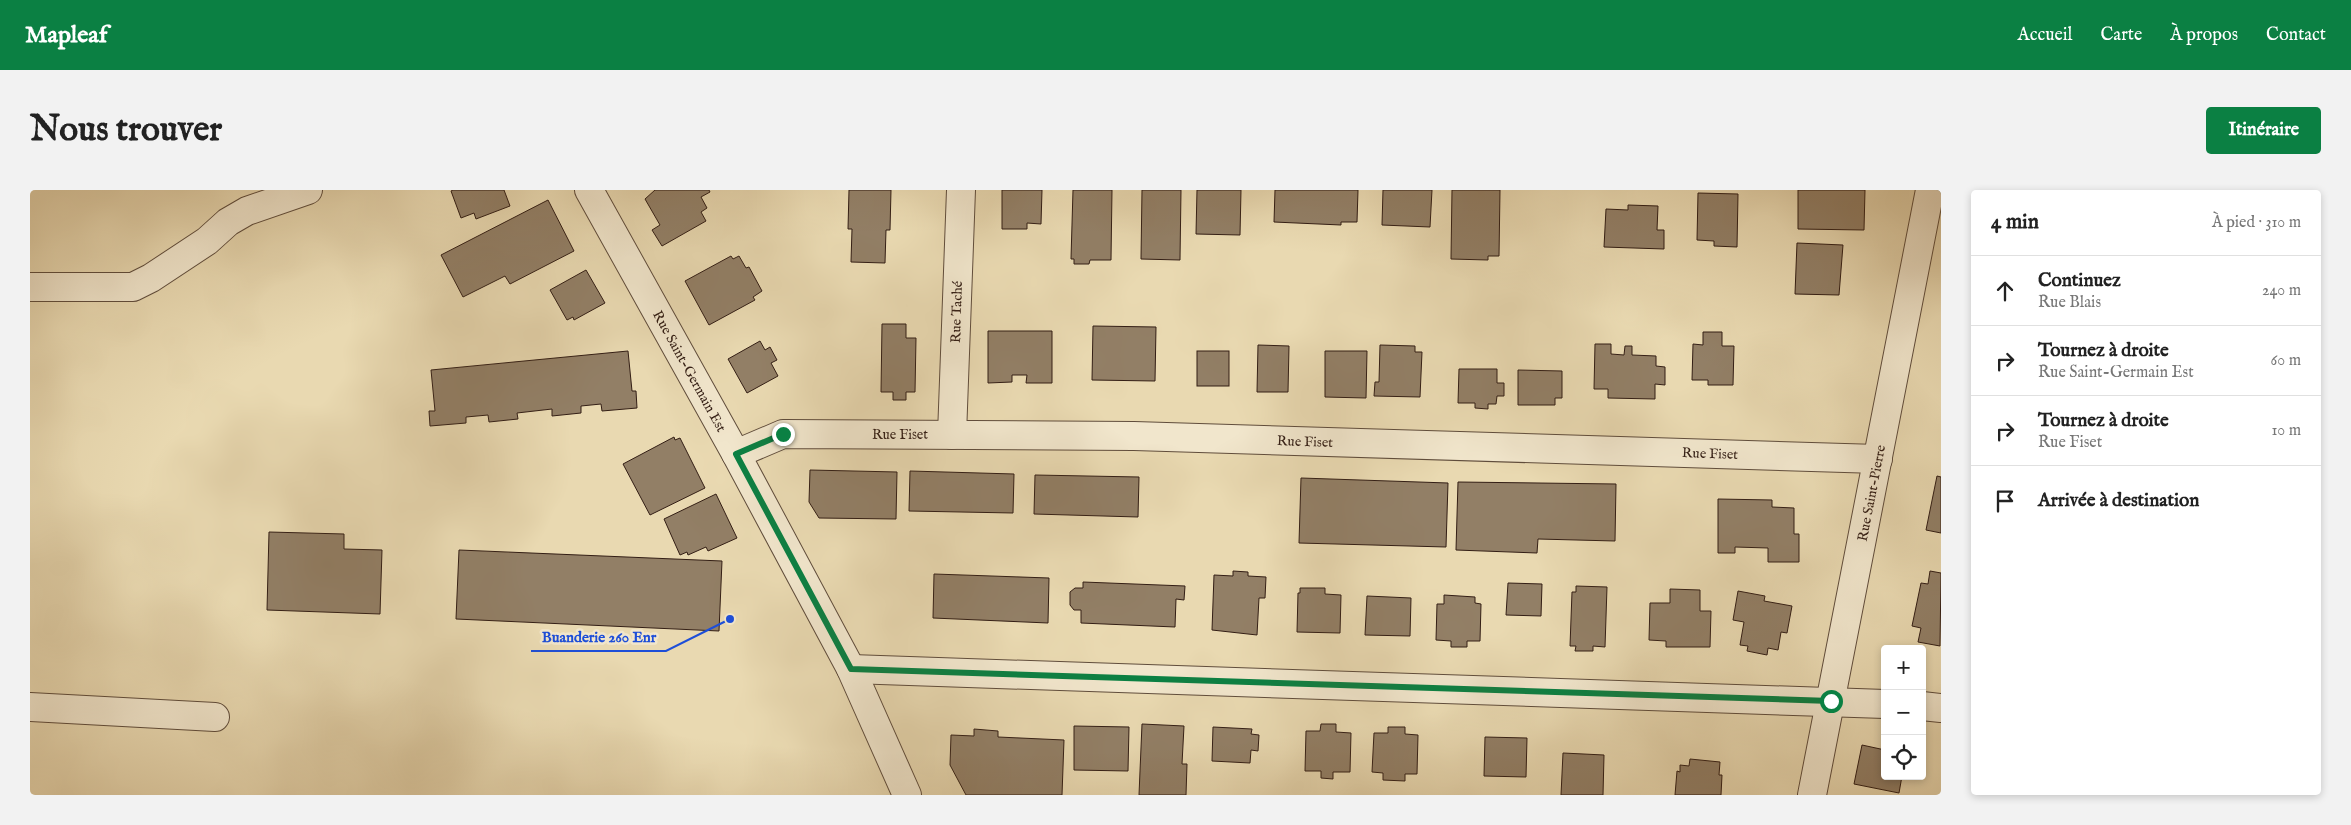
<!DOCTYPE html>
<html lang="fr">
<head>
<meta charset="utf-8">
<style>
	:root { --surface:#fff; --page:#f2f2f2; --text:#222; --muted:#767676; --line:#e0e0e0; --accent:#0b8043 }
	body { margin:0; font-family:"IM FELL English",serif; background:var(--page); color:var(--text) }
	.controls { position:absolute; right:15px; bottom:15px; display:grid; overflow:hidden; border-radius:5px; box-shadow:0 2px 8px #0003 }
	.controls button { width:45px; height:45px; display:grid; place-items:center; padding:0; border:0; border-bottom:1px solid var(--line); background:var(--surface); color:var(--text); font:25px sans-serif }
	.stop { position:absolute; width:15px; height:15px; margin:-11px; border:4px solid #0b8043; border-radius:50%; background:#fff }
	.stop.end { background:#0b8043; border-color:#fff; box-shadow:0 1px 5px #0008 }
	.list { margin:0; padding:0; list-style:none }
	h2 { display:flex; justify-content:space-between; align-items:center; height:65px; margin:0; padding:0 20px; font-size:21px }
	h2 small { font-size:16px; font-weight:400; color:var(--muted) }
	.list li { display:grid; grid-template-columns:32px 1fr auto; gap:15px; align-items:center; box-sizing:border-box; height:70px; padding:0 20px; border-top:1px solid var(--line) }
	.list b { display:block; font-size:19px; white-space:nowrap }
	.list p { margin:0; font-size:16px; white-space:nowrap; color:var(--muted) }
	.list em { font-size:16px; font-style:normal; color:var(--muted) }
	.icon { flex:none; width:28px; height:28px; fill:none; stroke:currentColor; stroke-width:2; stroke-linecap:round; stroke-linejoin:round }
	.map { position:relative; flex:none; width:1911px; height:605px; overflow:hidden; border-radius:5px }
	header { display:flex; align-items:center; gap:30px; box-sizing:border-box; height:70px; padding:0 25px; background:var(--accent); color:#fff }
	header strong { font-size:24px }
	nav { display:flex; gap:28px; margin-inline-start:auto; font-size:18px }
	.intro { display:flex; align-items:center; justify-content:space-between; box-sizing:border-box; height:120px; padding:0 30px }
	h1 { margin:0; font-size:35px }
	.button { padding:12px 22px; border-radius:5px; background:var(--accent); color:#fff; font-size:18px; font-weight:700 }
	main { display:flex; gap:30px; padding:0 30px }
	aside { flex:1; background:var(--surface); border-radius:5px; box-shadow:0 2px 8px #0003 }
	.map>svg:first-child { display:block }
	.building { fill:#927f66; stroke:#331e15 }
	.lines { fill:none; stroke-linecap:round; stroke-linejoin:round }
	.minor-casing { stroke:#604d3c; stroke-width:30 }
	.minor { stroke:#f1e6cc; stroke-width:28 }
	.route { stroke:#0b8043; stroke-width:6 }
	.labels { text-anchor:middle; stroke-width:5; stroke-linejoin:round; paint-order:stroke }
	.street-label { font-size:14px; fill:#331e15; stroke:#f1e6cc }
	.leader { fill:none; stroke:#1d4ed8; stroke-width:2 }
	.callout-dot { fill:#1d4ed8; stroke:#f1e6cc; stroke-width:2 }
	.callout-label { font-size:15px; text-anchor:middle; font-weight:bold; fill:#1d4ed8; stroke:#f1e6cc; stroke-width:5; stroke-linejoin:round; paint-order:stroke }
</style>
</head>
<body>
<header>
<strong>Mapleaf</strong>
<nav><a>Accueil</a><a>Carte</a><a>À propos</a><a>Contact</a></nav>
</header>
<div class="intro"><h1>Nous trouver</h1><a class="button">Itinéraire</a></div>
<main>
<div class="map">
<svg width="1911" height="605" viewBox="0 0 1911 605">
	<rect width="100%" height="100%" fill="#e9d9b1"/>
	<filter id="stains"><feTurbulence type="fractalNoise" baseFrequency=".004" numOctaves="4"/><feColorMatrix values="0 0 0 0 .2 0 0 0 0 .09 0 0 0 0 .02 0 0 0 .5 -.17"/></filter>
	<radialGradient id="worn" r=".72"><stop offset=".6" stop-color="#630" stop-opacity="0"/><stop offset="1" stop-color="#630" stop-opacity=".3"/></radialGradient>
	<!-- building -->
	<g class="building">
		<polygon points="423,0 474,0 480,16 446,29 444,23 431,28 421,1"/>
		<polygon points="625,0 679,0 680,2 671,7 677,18 671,22 676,31 632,56 622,40 630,35 615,9"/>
		<polygon points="819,0 861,0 860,40 856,40 855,73 821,72 822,39 818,39"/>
		<polygon points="972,0 1012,0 1011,34 997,33 997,39 972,39"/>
		<polygon points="1043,0 1082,0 1081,70 1060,70 1059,74 1044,74 1044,69 1041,69"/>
		<polygon points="1112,0 1151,0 1150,70 1111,69"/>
		<polygon points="1167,0 1211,0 1210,45 1166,44"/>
		<polygon points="1245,0 1328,0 1327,32 1311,32 1311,35 1244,32"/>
		<polygon points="1353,0 1402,0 1400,37 1352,35"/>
		<polygon points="1422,0 1470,0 1469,66 1458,66 1458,70 1421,69"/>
		<polygon points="1768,0 1835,0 1834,40 1768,39"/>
		<polygon points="1668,3 1708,4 1707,57 1684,56 1684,51 1667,50"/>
		<polygon points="518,10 544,61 480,94 475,86 433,107 411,65"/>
		<polygon points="1598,15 1628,16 1627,40 1634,40 1634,59 1574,57 1576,19 1598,20"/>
		<polygon points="1767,53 1813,55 1809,105 1765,104"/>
		<polygon points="701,66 703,69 709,66 716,78 719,77 732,101 723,107 725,110 679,135 655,91"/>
		<polygon points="556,80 575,113 544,130 543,127 537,130 520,100"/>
		<polygon points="852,134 876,134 876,148 886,148 885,202 876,202 876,210 863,210 863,202 851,202"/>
		<polygon points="1063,136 1126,137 1125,191 1062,190"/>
		<polygon points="958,141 1022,141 1022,193 996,193 997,185 982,185 982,192 958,193"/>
		<polygon points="1673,142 1692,142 1692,156 1704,156 1703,195 1678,195 1678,190 1662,190 1663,154 1673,155"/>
		<polygon points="730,151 735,160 740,157 747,170 741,173 748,186 717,203 698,169"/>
		<polygon points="1565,154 1581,154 1581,164 1594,165 1595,156 1602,156 1602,165 1626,166 1626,176 1635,177 1635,195 1625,194 1625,209 1578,208 1578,199 1564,199"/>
		<polygon points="1228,155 1259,156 1258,202 1227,202"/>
		<polygon points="1350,155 1385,156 1385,162 1392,162 1390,207 1344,206 1345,192 1349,192"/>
		<polygon points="598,161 602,201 606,201 607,218 572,221 571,214 551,216 551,223 522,226 522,219 487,223 488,229 459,232 458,225 436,227 436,233 400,236 399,221 405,221 401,180"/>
		<rect x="1167" y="161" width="32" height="35"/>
		<polygon points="1295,161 1337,161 1336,208 1295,207"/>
		<polygon points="1429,179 1467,179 1467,193 1474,193 1474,206 1467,206 1466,214 1458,214 1458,219 1445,218 1445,213 1428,213"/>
		<polygon points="1488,180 1532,181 1532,208 1525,208 1525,215 1488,215"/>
		<polygon points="644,247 645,250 650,248 675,298 620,325 593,274"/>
		<polygon points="780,280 867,282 866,329 789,328 779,312"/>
		<polygon points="880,281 984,284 983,323 879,321"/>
		<polygon points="1005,285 1109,287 1108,327 1004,324"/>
		<polygon points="1907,286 1911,287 1911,343 1896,340"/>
		<polygon points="1271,288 1418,293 1416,357 1269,353"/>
		<polygon points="1428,292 1586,294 1585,351 1508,349 1507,363 1426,360"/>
		<polygon points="686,304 707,348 678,361 676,357 658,365 657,362 650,365 634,329"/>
		<polygon points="1688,309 1742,310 1742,317 1764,318 1764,344 1769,344 1769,372 1738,372 1738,358 1705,357 1705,363 1688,363"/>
		<polygon points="239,342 314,344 314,359 352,360 350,424 237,420"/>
		<polygon points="429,360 692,371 689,441 426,429"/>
		<polygon points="1203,381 1218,382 1218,386 1236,387 1235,408 1229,408 1227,445 1182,440 1184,385 1203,386"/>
		<polygon points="1900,381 1911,383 1910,456 1888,452 1891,438 1882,436 1891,393 1898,394"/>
		<polygon points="904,384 1019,388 1018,433 903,428"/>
		<polygon points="1053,392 1155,396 1154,410 1146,409 1145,437 1051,433 1051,420 1044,420 1040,415 1040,402 1045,398 1053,398"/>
		<polygon points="1478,393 1512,394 1511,426 1476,425"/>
		<polygon points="1546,396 1577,397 1575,457 1563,456 1563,461 1545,461 1546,456 1540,456 1542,402 1546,402"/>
		<polygon points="1270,398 1295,398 1295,404 1311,405 1310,443 1267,442 1268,403 1270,403"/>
		<polygon points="1640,399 1670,400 1670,421 1681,421 1680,457 1636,457 1636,451 1619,450 1620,413 1640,413"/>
		<polygon points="1708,401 1735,406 1734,411 1762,416 1757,443 1751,442 1748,460 1738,458 1737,465 1717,461 1718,456 1710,455 1714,432 1703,430"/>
		<polygon points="1414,405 1445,407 1445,413 1451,414 1450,451 1437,451 1437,457 1421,457 1421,451 1406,450 1407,414 1414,414"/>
		<polygon points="1337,406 1381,408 1380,446 1335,445"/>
		<polygon points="1112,534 1154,536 1152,574 1157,574 1156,605 1109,605"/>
		<polygon points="1291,534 1306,534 1306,542 1321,543 1320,582 1303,582 1303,589 1291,588 1291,581 1275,581 1276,541 1290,541"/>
		<polygon points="1044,536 1099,537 1098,581 1044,580"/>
		<polygon points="1183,537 1222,539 1221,544 1229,545 1228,561 1221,560 1220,573 1182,571"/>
		<polygon points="1358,537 1375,537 1375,544 1388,545 1387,584 1375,584 1375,591 1353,590 1353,583 1342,582 1344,543 1358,543"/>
		<polygon points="944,539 968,541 968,547 1034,550 1032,605 936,605 920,575 921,545 944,546"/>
		<polygon points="1455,547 1497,548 1496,587 1454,586"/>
		<polygon points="1832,555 1855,560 1855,586 1872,586 1869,603 1824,594"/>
		<polygon points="1533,563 1574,565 1573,605 1531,605"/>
		<polygon points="1660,569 1690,572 1689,585 1692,585 1691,605 1645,605 1647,581 1650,582 1650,575 1659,576"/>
	</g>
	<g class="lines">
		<defs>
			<g id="minor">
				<polyline points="559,0 706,264 821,479 877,605"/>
				<polyline points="0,97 103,97 121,88 177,51 198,32 217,21 278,0"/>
				<polyline points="922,245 931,0"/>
				<polyline points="706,264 753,244 1104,246 1848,269"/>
				<polyline points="821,479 1855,514"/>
				<polyline points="1892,516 1911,518"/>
				<polyline points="0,517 185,527"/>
				<polyline points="1782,605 1900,0"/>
			</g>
		</defs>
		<!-- minor casing -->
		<use href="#minor" class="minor-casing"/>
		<!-- minor -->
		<use href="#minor" class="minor"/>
	</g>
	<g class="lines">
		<!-- route -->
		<polyline class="route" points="753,244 706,264 821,479 1801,511"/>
	</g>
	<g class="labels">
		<!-- street labels -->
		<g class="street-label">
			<text transform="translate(926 122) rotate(-88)" y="5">Rue Taché</text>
			<text transform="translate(660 181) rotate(61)" y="5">Rue Saint-Germain Est</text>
			<text x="870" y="249">Rue Fiset</text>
			<text transform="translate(1275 251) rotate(2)" y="5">Rue Fiset</text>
			<text transform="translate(1680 263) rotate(2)" y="5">Rue Fiset</text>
			<text transform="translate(1841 303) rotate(-79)" y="5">Rue Saint-Pierre</text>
		</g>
	</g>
	<!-- callouts -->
	<path class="leader" d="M700 429L636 461H501"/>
	<circle class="callout-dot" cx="700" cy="429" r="5"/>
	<g class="callout-label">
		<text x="569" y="452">Buanderie 260 Enr</text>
	</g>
	<rect width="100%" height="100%" filter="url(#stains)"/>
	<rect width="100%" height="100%" fill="url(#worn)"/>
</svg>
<div class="controls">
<button>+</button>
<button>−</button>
<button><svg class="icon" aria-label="locate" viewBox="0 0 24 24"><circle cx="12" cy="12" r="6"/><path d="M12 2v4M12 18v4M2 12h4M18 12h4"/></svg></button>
</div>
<div class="stop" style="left:1801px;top:511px"></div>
<div class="stop end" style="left:753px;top:244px"></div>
</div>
<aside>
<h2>4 min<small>À pied · 310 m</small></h2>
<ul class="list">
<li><svg class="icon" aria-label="ahead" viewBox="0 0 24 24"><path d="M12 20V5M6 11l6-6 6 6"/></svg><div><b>Continuez</b><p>Rue Blais</p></div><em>240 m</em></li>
<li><svg class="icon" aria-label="right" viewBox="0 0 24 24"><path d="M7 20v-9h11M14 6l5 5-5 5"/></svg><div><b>Tournez à droite</b><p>Rue Saint-Germain Est</p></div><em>60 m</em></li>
<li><svg class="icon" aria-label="right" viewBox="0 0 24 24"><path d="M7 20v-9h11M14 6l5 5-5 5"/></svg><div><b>Tournez à droite</b><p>Rue Fiset</p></div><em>10 m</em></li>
<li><svg class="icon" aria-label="arrive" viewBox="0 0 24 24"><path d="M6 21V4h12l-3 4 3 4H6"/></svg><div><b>Arrivée à destination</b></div></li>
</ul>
</aside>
</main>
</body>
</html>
